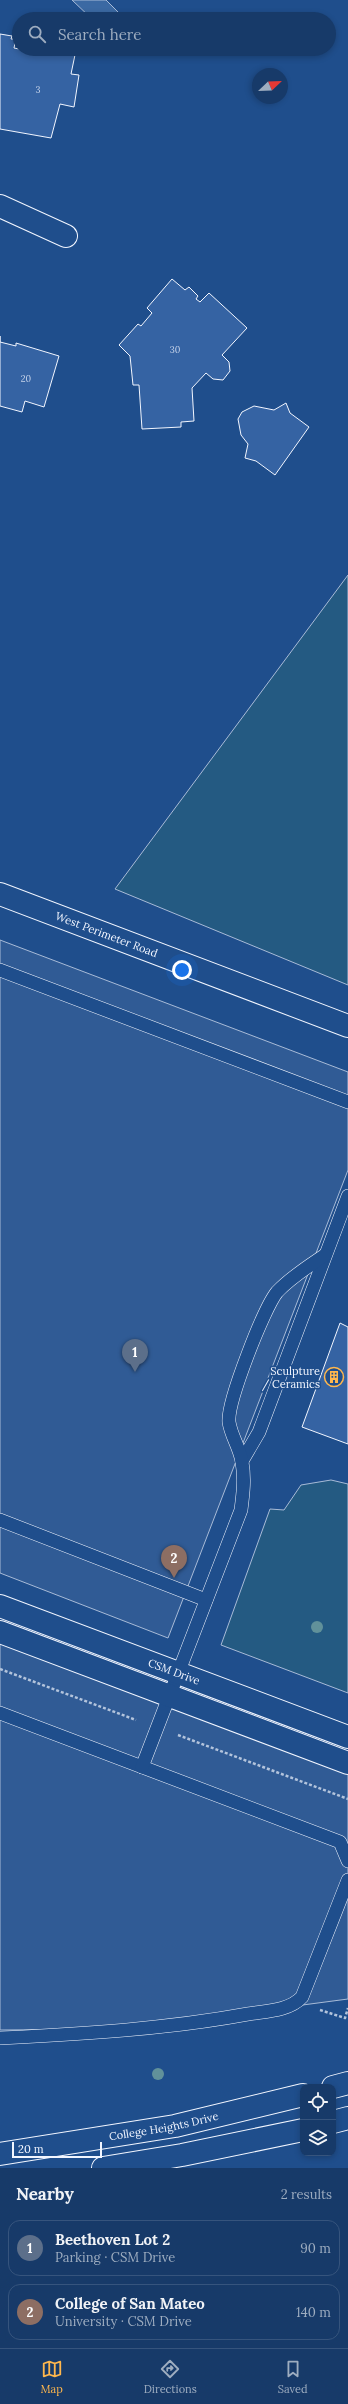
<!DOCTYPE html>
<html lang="en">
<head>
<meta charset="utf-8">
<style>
	:root { --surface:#173a69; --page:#244571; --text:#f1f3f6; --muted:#9eadc0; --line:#36547d; --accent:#ffb74d }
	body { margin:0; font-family:Lora,serif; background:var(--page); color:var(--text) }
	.controls { position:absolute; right:12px; bottom:12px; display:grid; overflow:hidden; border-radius:8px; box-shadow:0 2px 6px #0003 }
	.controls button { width:36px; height:36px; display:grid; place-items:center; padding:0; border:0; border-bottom:1px solid var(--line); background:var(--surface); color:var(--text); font:20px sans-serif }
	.compass { position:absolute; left:252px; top:68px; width:36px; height:36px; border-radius:50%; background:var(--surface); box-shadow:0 2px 6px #0003; rotate:67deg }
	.scale { position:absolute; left:12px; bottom:10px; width:90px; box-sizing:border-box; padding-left:4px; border:2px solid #f2f6ff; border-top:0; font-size:11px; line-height:14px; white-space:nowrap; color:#f2f6ff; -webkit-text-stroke:3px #1f4e8c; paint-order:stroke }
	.you { position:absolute; left:182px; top:970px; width:14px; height:14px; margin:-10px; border:3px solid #fff; border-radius:50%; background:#1a73e8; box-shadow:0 0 0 6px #1a73e833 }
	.badge { display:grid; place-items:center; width:26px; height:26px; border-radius:50%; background:var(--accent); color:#fff; font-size:13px; font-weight:700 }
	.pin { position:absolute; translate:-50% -33px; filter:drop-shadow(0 1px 2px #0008) }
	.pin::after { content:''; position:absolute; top:21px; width:14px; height:12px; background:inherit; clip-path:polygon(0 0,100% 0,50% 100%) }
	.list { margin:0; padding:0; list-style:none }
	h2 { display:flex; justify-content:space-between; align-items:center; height:52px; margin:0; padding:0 16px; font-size:17px }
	h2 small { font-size:13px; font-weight:400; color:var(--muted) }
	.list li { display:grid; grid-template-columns:26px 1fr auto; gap:12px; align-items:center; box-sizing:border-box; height:56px; margin:0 8px 8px; padding:0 8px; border:1px solid var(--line); border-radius:12px }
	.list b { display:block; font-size:15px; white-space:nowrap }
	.list p { margin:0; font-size:13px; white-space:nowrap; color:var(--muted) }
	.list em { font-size:13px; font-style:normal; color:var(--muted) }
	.icon { flex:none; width:22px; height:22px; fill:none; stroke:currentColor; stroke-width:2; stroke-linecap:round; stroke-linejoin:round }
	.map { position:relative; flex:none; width:348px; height:2168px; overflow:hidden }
	.search { position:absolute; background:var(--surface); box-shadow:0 2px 6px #0003; left:12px; right:12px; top:12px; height:44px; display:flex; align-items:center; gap:10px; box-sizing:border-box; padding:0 14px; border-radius:22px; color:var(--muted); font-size:15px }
	.sheet { height:180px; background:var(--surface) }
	nav { display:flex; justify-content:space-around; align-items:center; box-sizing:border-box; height:56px; border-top:1px solid var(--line); background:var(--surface); font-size:11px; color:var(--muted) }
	nav a { display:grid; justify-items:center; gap:2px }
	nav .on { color:var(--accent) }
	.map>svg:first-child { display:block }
	.green { fill:#245a82; stroke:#a8bbd7 }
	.parking { fill:#305b95; stroke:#a8bbd7 }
	.water { fill:#3b69a3; stroke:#a8bbd7 }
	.building { fill:#3563a3; stroke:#f2f6ff }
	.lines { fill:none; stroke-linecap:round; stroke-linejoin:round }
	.lane-casing { stroke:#f2f6ff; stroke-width:14 }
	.street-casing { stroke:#f2f6ff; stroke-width:24 }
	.path { stroke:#b3c4dc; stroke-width:2.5; stroke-dasharray:3 2; stroke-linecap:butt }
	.lane { stroke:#1f4e8c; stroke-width:13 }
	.street { stroke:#1f4e8c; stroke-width:22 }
	.tree { fill:#61919a }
	.labels { text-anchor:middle; stroke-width:3; stroke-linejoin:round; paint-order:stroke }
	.number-label { font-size:9px; fill:#c3d1e8 }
	.street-label { font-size:11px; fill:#f2f6ff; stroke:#1f4e8c }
	.poi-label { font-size:11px; fill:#f2f6ff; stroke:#1f4e8c; text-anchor:end }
</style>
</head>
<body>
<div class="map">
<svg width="348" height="2168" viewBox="0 0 348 2168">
	<rect width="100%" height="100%" fill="#1f4e8c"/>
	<!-- green -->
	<g class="green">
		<polygon points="348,575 348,985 115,889"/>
		<polygon points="331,1480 348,1484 348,1693 221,1645 270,1509 284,1510 301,1485"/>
	</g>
	<!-- parking -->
	<g class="parking">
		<polygon points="0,940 348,1072 348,1170 168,1638 0,1573"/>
		<polygon points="0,1643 348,1771 348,1999 121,2029 0,2030"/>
	</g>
	<!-- water -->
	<polygon class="water" points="72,0 106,0 118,12 111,19 92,19"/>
	<!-- building -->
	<g class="building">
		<polygon points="0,34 12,36 11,39 16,39 14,48 19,49 76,50 71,74 79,75 74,107 60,104 51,138 0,129"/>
		<polygon points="172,279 185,290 189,287 198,296 196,299 200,302 209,293 247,328 222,355 229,362 230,371 223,380 213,379 206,373 192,388 194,421 181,422 181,427 142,429 139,385 133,385 130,356 119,345 138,324 141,326 152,313 147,308"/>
		<polygon points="0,336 0,342 16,346 16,343 59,356 44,407 25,401 22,412 0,406"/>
		<polygon points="286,403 290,413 309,427 275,475 256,461 245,458 248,444 241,435 238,419 242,412 254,406 274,410"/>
		<polygon points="340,1323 348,1327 348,1444 302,1427"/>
	</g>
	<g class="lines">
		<defs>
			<g id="lane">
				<polyline points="0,970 348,1102"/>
				<polyline points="242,1461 259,1432 348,1196"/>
				<polyline points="0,1520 206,1600"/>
				<polyline points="0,1713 340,1842 348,1861"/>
				<path d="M142,1767L241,1510C243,1494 245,1479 242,1462C240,1448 231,1436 229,1422C227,1402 264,1308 277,1292C291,1277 309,1266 325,1255"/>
				<path d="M0,2038C83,2034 166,2029 248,2014C266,2011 289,2011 302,1997L348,1880"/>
			</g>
			<g id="street">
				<polyline points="0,206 66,236"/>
				<path id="s1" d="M0,894L348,1026"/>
				<path id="s2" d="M0,1606L348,1737"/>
				<polyline points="0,1632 348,1763"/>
				<polyline points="333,2087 348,2083"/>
				<polyline points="333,2122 348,2118"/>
				<path id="s3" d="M0,2154L175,2126L303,2095"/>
				<polyline points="103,2168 182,2155 303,2130"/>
			</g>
		</defs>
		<!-- lane casing -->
		<use href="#lane" class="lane-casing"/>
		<!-- street casing -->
		<use href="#street" class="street-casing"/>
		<!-- path -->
		<g class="path">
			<polyline points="0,1669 136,1720"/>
			<polyline points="178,1735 348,1799"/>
			<polyline points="320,2010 345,2018 348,2008"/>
		</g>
		<!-- lane -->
		<use href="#lane" class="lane"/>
		<!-- street -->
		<use href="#street" class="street"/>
	</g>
	<!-- trees -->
	<g class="tree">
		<circle cx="317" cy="1627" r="6"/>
		<circle cx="158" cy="2074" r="6"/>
	</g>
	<!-- icons -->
	<defs>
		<symbol id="building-ring" viewBox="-11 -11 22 22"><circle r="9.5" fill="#1f4e8c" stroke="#ffb74d" stroke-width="1.5"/><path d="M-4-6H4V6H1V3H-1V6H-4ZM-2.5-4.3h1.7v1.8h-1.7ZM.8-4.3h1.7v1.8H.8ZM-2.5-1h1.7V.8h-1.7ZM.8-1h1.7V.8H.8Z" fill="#ffb74d"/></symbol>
	</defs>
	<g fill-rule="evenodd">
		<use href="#building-ring" x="323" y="1366" width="22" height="22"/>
	</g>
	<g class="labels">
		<!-- number labels -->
		<g class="number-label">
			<text x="38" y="93">3</text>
			<text x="175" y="353">30</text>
			<text x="26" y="382">20</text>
		</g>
		<!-- street labels -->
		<g class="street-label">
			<text dy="4" stroke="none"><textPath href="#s1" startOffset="114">West Perimeter Road</textPath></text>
			<text dy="4" stroke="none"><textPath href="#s2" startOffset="186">CSM Drive</textPath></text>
			<text dy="4" stroke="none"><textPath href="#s3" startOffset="166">College Heights Drive</textPath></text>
		</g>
		<!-- poi labels -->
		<g class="poi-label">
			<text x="320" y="1375">Sculpture<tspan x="320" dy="13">/ Ceramics</tspan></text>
		</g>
	</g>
</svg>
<div class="controls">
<button><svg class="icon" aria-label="locate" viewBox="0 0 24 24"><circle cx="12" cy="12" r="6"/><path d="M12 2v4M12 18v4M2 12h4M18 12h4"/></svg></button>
<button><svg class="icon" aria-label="layers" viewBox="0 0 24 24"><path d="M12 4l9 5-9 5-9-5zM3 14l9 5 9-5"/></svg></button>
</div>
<svg class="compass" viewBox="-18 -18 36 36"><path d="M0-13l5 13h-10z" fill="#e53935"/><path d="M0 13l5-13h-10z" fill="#9eadc0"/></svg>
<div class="scale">20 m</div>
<div class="you"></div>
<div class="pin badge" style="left:135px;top:1372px;background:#5c6f8a">1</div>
<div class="pin badge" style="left:174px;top:1578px;background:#8d6e63">2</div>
<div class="search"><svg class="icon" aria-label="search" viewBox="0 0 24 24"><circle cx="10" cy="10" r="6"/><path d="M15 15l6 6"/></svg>Search here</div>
</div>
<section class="sheet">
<h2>Nearby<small>2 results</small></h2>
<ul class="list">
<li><span class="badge" style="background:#5c6f8a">1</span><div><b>Beethoven Lot 2</b><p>Parking · CSM Drive</p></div><em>90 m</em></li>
<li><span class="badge" style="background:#8d6e63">2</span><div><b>College of San Mateo</b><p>University · CSM Drive</p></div><em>140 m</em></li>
</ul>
</section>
<nav>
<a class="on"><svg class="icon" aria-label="map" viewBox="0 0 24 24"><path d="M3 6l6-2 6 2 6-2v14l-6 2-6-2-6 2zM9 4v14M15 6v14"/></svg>Map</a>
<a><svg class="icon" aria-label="directions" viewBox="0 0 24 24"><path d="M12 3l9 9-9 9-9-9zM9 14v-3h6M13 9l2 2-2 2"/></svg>Directions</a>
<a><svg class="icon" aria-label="saved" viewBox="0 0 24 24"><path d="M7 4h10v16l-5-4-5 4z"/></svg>Saved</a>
</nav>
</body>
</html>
